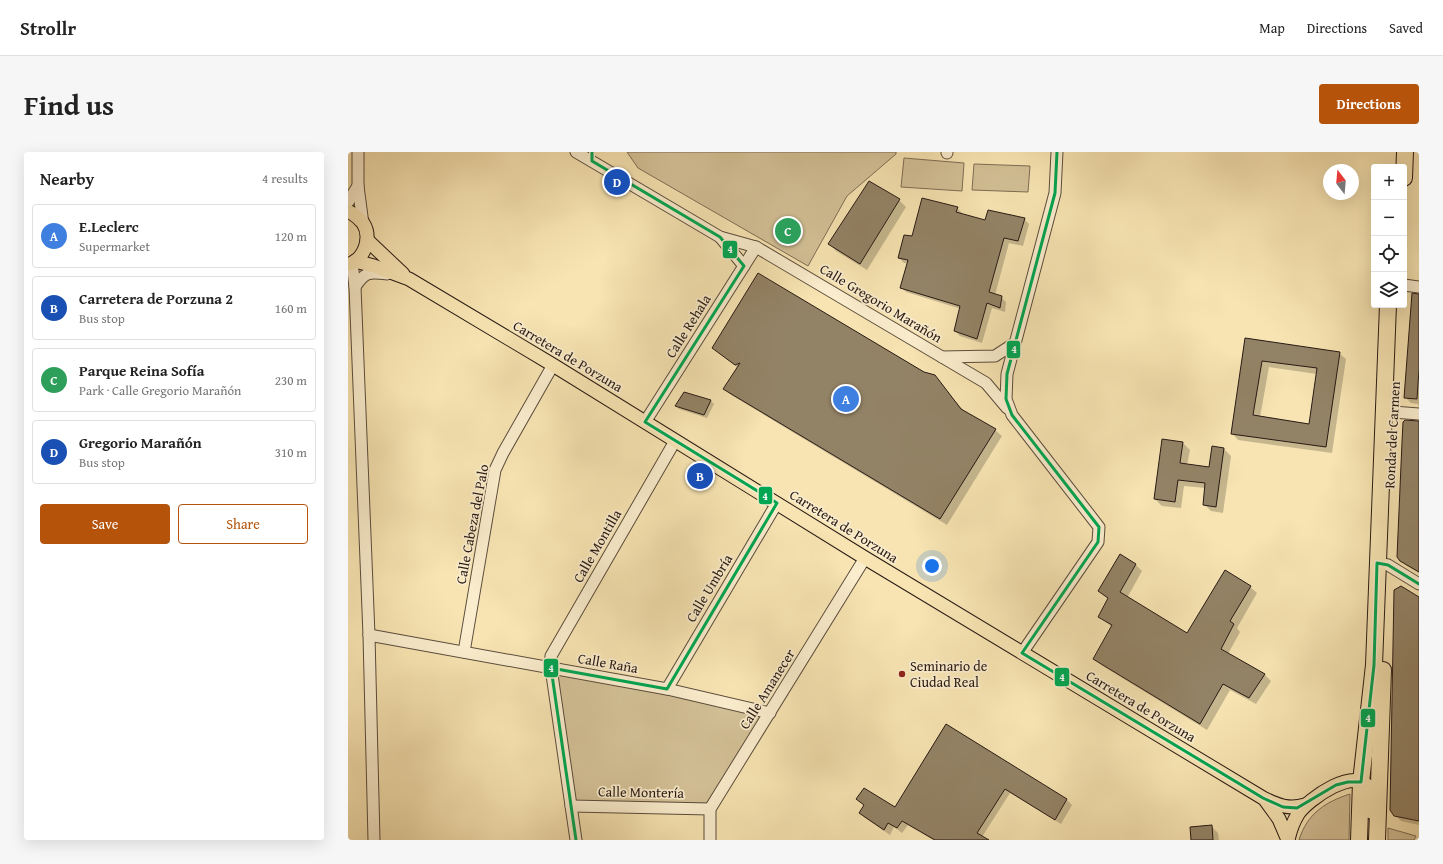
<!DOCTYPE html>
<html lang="en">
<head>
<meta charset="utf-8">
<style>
	:root { --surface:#fff; --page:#f6f6f6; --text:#222; --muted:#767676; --line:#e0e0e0; --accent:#b45309 }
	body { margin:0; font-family:"Gentium Book Plus",serif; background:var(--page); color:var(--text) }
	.controls { position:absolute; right:12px; top:12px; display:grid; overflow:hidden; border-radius:4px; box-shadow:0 4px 16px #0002 }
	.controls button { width:36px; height:36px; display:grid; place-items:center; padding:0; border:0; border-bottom:1px solid var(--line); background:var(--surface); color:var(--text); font:20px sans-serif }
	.compass { position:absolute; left:975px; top:12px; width:36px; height:36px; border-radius:50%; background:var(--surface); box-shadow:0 4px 16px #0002; rotate:344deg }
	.you { position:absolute; left:584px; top:414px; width:14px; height:14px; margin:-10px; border:3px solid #fff; border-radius:50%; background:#1a73e8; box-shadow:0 0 0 6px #1a73e833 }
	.badge { display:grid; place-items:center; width:26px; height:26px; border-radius:50%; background:var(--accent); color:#fff; font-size:13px; font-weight:700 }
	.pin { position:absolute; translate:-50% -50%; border:2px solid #fff; box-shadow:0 1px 4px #0006 }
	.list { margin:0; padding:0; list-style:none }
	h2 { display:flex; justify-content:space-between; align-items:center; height:52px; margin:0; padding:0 16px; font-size:17px }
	h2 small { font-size:13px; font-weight:400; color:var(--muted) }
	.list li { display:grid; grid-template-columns:26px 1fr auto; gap:12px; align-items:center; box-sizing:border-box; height:64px; margin:0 8px 8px; padding:0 8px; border:1px solid var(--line); border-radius:4px }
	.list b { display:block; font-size:15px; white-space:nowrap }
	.list p { margin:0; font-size:13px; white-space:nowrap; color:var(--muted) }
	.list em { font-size:13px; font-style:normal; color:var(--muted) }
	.actions { display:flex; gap:8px; padding:12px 16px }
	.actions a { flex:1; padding:9px 0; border:1px solid var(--accent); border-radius:4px; text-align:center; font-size:14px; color:var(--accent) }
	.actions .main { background:var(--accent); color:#fff }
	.icon { flex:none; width:22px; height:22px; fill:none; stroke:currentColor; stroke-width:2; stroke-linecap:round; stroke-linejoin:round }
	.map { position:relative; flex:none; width:1071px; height:688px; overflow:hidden; border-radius:4px }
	header { display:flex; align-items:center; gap:24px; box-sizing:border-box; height:56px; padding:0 20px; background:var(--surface); border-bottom:1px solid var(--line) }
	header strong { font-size:19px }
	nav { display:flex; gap:22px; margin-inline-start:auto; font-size:14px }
	.intro { display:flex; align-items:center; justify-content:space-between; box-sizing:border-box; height:96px; padding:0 24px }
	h1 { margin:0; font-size:28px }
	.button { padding:10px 18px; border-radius:4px; background:var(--accent); color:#fff; font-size:14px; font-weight:700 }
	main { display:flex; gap:24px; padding:0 24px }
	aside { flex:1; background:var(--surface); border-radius:4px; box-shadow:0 4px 16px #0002 }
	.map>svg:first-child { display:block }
	.green { fill:#d4c197; stroke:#7e6d56 }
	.shadow { fill:#0003; fill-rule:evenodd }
	.building { fill:#938366; stroke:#271914; fill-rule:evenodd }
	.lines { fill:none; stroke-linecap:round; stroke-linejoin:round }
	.minor-casing { stroke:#5b4c3c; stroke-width:13 }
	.major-casing { stroke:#271914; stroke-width:15 }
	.highway-casing { stroke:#271914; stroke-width:18 }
	.minor { stroke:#faedcd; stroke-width:11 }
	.major { stroke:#f7e4b2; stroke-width:13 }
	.highway { stroke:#f7e4b2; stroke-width:16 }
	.bus-1-casing { stroke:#faedcd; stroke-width:6 }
	.bus-1 { stroke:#00a651; stroke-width:3 }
	.poi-dot { fill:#8f2418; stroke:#faedcd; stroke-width:1.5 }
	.labels { text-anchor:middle; stroke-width:3.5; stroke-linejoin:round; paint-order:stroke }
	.street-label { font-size:14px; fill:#271914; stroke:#faedcd }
	.poi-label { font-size:14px; fill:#271914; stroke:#faedcd; text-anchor:start }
	.line-badge { stroke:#faedcd; stroke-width:1.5 }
	.badge-label { font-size:11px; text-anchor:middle; font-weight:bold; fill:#fff }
</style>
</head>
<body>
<header>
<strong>Strollr</strong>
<nav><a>Map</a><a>Directions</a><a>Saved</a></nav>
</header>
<div class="intro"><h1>Find us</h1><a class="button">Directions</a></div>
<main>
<aside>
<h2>Nearby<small>4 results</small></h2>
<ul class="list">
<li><span class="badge" style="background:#3f7fe0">A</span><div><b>E.Leclerc</b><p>Supermarket</p></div><em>120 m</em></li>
<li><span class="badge" style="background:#1a4fb4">B</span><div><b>Carretera de Porzuna 2</b><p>Bus stop</p></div><em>160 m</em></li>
<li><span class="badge" style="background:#2e9e5b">C</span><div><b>Parque Reina Sofía</b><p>Park · Calle Gregorio Marañón</p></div><em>230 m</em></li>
<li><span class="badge" style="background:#1a4fb4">D</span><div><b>Gregorio Marañón</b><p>Bus stop</p></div><em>310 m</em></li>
</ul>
<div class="actions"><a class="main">Save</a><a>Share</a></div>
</aside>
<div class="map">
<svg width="1071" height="688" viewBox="0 0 1071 688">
	<rect width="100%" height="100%" fill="#f7e4b2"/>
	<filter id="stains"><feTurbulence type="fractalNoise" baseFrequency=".005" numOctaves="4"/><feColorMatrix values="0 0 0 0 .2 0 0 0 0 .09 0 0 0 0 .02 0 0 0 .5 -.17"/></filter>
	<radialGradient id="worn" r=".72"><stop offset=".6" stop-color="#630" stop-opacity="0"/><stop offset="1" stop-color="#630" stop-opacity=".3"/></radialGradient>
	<!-- green -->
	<g class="green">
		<polygon points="279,0 548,0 548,2 499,44 460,114 290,16"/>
		<polygon points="556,6 616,11 614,39 553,35"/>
		<polygon points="626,12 682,14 680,40 624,38"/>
		<polygon points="203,516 422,561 362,657 223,654"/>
		<path d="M1002,642L1001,688H951C959,662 977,650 1002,642Z"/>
		<polygon points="1040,676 1068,684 1066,688 1040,688"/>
	</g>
	<!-- shadow -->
	<g class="shadow">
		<polygon points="551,48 558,55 519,118 488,99 482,92"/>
		<polygon points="609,56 614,61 614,63 638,69 676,67 681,72 675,94 661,91 647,143 653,145 658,150 657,160 644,156 634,191 612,184 607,179 613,157 558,140 553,135 560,111 556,111 551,106 565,85"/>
		<polygon points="1071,148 1071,256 1070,252 1063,251 1058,246"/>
		<path d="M898,187L991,201L998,207L984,301L890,288L884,281ZM921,215L969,222L962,273L912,265Z"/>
		<polygon points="366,196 576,221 586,224 616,259 647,278 654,284 599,373 383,243 376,236 390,216"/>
		<polygon points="336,241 363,249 366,252 359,266 331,257 328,254"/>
		<polygon points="1071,269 1071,421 1059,414 1053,409"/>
		<polygon points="835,291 842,298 839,313 862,316 865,296 876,297 883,304 875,361 863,359 856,352 858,336 836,334 833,356 814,354 807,347"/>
		<polygon points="787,412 794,419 779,446 839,482 902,435 909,441 889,476 892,480 880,502 916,522 923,529 908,552 882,538 859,578 753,513 746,506 764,475 751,465 761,448 751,439"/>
		<polygon points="1071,446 1071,673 1053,669 1047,663"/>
		<polygon points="598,573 719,648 724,653 713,672 662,641 634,685 639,688 585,688 560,673 554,681 546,675 542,683 517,666 512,661 517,654 510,647 548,656"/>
		<polygon points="863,674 870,681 871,688 844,688"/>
	</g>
	<!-- building -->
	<g class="building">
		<polygon points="521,29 552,47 512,112 480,92"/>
		<polygon points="574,46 610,55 608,60 637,68 640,58 677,66 670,89 656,86 641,140 654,144 652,156 639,151 629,187 606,179 612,154 552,136 560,108 550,106 556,83 564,84"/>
		<polygon points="410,121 576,220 587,223 613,257 648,277 592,367 375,237 392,211 387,213 364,196"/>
		<polygon points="1064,141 1071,142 1071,217 1069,247 1056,246"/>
		<path d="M897,186L992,200L978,295L883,282ZM914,209L969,216L961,272L905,263Z"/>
		<polygon points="336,240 363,248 356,263 327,254"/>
		<polygon points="1057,268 1071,269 1071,420 1052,409 1049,405 1054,290 1055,270"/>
		<polygon points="814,287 835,290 832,311 861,315 864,294 876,296 868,355 855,353 857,331 830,328 827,350 806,347"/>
		<polygon points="772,402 788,412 772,440 839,481 877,418 903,434 882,469 886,472 873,497 917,522 901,546 875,532 852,572 745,507 764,473 750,465 760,446 750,439"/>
		<polygon points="1053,434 1071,445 1071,669 1046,664 1042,658 1046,438"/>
		<polygon points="598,572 719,647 707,668 657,637 629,681 641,688 587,688 554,669 549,676 540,671 536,678 511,661 516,653 508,647 516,636 547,655"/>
		<polygon points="864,673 865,688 843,688 842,675"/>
	</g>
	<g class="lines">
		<defs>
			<g id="minor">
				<polyline points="10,0 10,34 15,72"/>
				<polyline points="228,0 372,85 408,95 594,205 638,231 659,256"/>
				<polyline points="599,1 599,0"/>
				<polyline points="0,50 10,34"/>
				<polyline points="372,85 396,114"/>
				<polyline points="4,111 7,135 21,483 26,688"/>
				<polyline points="1056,133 1071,135"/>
				<path d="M7,135C17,119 22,120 39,122"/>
				<polyline points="594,205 647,204 667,191"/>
				<polyline points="1045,260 1071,262"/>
				<polyline points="297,270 408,95"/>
				<polyline points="1029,411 1040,413 1071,432"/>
				<polyline points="21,483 319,537 422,561"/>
				<polyline points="116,500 147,318 155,301 205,213"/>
				<polyline points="674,501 750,390 751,375 664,263 658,247 659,222 707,41 709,0"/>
				<polyline points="319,537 429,351"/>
				<polyline points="223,654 362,657"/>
				<polyline points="228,688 203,516 203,504 327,289"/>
				<polyline points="362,688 362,657 517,406"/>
			</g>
			<g id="major">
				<path d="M0,59C6,62 11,66 15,71C24,85 17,106 2,112"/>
				<polyline points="19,88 55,122"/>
				<path d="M7,109L26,114L61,127L205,213L517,406L915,646C929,653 941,658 957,653"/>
				<polyline points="918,649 931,667 940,688"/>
				<path d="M940,688C942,679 945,670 950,662C959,648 1010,611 1022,638C1024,644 1023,654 1023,660"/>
			</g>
			<g id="highway">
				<polyline points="1056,26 1057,0"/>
				<polyline points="1011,688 1013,630 1026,513 1040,153"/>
				<polyline points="1029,688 1035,518"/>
			</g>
		</defs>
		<!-- minor casing -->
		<use href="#minor" class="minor-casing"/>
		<!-- major casing -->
		<use href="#major" class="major-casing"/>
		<!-- highway casing -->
		<use href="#highway" class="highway-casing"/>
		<!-- minor -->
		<use href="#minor" class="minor"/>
		<!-- major -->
		<use href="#major" class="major"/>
		<!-- highway -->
		<use href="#highway" class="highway"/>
		<defs>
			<g id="bus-1">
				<polyline points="709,0 707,41 659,222 658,247 664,263 751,375 750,390 674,501 915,646 935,655 949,656 988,633 1000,630 1013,630 1026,513 1029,411 1040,413 1071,432"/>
				<polyline points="228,688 203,516 319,537 429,351 297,270 396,114 372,85 244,9 244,0"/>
			</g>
		</defs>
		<!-- bus-1 casing -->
		<use href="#bus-1" class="bus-1-casing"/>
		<!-- bus-1 -->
		<use href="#bus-1" class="bus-1"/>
	</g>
	<!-- markers -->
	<circle class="poi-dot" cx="554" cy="522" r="4"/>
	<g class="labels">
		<!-- street labels -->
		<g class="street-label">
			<text transform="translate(533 151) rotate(31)" y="5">Calle Gregorio Marañón</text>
			<text transform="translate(340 174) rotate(-58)" y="5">Calle Rehala</text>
			<text transform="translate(220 204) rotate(31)" y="5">Carretera de Porzuna</text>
			<text transform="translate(1044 283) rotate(-87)" y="5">Ronda del Carmen</text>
			<text transform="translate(124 372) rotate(-79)" y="5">Calle Cabeza del Palo</text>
			<text transform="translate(496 374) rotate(32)" y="5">Carretera de Porzuna</text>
			<text transform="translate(249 394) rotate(-60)" y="5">Calle Montilla</text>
			<text transform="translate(361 436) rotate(-59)" y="5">Calle Umbría</text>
			<text transform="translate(260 511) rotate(10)" y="5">Calle Raña</text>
			<text transform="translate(419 537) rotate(-58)" y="5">Calle Amanecer</text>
			<text transform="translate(793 554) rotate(31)" y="5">Carretera de Porzuna</text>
			<text transform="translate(293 640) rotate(1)" y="5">Calle Montería</text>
		</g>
		<!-- poi labels -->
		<g class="poi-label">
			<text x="562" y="519">Seminario de<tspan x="562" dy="16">Ciudad Real</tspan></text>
		</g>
	</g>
	<g class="line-badge">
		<rect x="374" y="88" width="16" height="19" rx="4" fill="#00a651"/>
		<rect x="658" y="188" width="15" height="19" rx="4" fill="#00a651"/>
		<rect x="410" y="334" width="15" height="19" rx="4" fill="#00a651"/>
		<rect x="195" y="506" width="16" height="20" rx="4" fill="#00a651"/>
		<rect x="706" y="515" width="16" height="20" rx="4" fill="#00a651"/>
		<rect x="1012" y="556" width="16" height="20" rx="4" fill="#00a651"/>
	</g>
	<g class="badge-label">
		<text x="382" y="101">4</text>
		<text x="666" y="201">4</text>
		<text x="417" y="348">4</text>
		<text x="203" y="520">4</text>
		<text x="714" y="529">4</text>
		<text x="1020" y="570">4</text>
	</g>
	<rect width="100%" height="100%" filter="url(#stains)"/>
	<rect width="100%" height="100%" fill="url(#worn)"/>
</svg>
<div class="controls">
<button>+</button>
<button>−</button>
<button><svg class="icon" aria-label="locate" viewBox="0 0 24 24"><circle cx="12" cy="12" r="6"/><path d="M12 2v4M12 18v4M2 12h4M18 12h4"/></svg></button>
<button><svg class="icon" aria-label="layers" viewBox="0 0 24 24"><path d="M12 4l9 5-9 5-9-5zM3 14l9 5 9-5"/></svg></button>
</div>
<svg class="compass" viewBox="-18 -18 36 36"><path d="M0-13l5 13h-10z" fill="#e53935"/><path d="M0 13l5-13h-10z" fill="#767676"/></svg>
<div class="you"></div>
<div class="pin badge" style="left:498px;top:247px;background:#3f7fe0">A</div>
<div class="pin badge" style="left:352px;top:324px;background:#1a4fb4">B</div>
<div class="pin badge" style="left:440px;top:79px;background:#2e9e5b">C</div>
<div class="pin badge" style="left:269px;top:30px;background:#1a4fb4">D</div>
</div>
</main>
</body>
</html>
